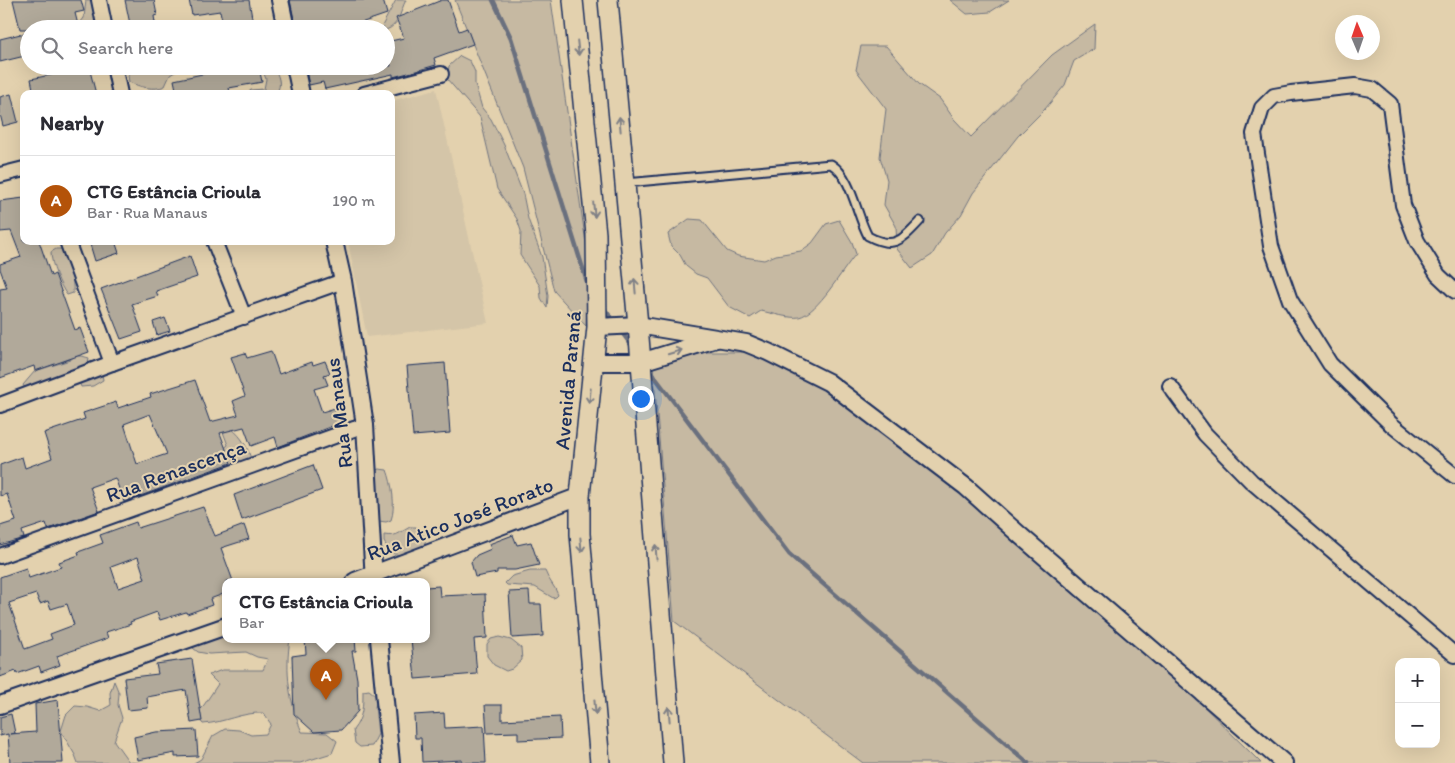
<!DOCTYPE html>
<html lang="en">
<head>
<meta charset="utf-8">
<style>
	:root { --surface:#fff; --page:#f2f2f3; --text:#2b2b33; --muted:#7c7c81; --line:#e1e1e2; --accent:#b45309 }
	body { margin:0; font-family:Itim,sans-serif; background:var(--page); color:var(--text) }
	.controls { position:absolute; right:15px; bottom:15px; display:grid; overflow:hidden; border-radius:10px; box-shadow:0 5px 20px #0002 }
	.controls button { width:45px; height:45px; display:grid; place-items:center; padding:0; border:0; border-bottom:1px solid var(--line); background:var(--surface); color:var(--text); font:25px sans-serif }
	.compass { position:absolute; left:1335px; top:15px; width:45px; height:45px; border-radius:50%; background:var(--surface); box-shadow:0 5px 20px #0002; rotate:358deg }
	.you { position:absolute; left:640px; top:398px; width:18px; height:18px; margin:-12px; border:4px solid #fff; border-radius:50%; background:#1a73e8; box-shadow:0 0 0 8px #1a73e833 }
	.badge { display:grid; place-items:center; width:32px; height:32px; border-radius:50%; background:var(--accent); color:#fff; font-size:16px; font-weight:700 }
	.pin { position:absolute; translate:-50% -41px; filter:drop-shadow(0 1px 2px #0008) }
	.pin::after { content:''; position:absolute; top:26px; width:18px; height:15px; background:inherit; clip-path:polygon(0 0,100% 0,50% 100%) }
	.popup { position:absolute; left:222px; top:578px; width:208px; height:65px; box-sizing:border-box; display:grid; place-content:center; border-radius:10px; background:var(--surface); filter:drop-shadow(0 1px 4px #0005); font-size:16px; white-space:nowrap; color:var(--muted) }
	.popup b { font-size:19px; color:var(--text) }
	.popup::after { content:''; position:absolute; left:50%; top:100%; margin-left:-10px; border:10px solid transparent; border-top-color:var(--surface) }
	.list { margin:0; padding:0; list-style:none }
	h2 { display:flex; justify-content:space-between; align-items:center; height:65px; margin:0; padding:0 20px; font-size:21px }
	h2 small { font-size:16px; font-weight:400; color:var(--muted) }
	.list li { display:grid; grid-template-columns:32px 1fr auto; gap:15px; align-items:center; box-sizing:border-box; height:90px; padding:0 20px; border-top:1px solid var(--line) }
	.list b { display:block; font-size:19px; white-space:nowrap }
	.list p { margin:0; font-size:16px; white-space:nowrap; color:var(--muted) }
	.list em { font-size:16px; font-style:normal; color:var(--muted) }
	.icon { flex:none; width:28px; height:28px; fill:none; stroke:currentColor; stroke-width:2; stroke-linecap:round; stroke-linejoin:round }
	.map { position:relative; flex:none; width:1455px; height:763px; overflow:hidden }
	.search { position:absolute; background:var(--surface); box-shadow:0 5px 20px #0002; left:20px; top:20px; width:375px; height:55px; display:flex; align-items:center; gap:12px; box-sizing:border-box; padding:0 18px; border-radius:28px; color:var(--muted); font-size:19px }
	.panel { position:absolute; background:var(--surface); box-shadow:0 5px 20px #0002; left:20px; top:90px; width:375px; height:155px; border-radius:10px }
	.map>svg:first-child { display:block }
	.built { fill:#d4c5a8 }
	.green { fill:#c6b9a2; stroke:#707480 }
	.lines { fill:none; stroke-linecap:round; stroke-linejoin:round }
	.stream { stroke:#6a6f7e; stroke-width:4.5 }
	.building { fill:#b1a99a; stroke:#1b2f5e; fill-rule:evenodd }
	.service-casing { stroke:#1b2f5e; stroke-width:11 }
	.minor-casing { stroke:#1b2f5e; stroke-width:18 }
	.tertiary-casing { stroke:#1b2f5e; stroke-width:20 }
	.secondary-casing { stroke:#1b2f5e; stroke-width:22 }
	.service { stroke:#e3d1ae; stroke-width:7 }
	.minor { stroke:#e3d1ae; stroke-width:14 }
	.tertiary { stroke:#e3d1ae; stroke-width:16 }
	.secondary { stroke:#e3d1ae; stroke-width:19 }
	.oneway { stroke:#7f8086 }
	.labels { text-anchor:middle; stroke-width:4; stroke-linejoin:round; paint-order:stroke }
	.street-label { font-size:21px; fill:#1b2f5e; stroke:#e3d1ae }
</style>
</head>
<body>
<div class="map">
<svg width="1455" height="763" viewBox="0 0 1455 763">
	<rect width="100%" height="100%" fill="#e3d1ae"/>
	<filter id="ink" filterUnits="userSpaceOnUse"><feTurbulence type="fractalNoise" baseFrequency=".02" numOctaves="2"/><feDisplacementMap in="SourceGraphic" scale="10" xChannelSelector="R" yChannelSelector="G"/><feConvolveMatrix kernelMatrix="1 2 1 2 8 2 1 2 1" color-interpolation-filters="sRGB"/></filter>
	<g filter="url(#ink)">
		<!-- built -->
		<polygon class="built" points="436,89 488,323 367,337 348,241 391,241 391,101"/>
		<!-- green -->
		<g class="green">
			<polygon points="86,0 93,0 95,29 79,29 80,23 84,18"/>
			<path d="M396,0H406C400,11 400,25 386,30L382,26Z"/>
			<polygon points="455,0 551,0 588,258 586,326 554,291 523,168"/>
			<polygon points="950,0 1009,0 990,12 967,14"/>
			<polygon points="1095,24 1094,49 1074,61 1065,85 1045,109 1018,136 973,193 961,215 945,233 932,255 912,268 897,249 896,226 884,205 887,180 880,157 886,109 856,70 861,46 886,46 919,84 940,99 954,119 971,137 1052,55"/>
			<polygon points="460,56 470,61 475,72 475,84 482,108 491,119 504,145 523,194 528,219 542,257 548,296 547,308 541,298 540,286 520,255 521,231 517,219 497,189 480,117 447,79 449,66"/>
			<path d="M147,66H185L170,75L165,86C154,91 140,87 129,82L128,76L132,71Z"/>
			<path d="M261,66H274C278,77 283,83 276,94H246L251,90L264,89L266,79Z"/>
			<path d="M689,219L702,220L727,251L738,256L764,260L776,255L801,251L812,243L826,224L839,220L852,242L856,254C842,270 818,313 799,317C791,319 771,313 761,311L750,318L729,307L707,278L696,274L686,266L680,255L671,246L668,234Z"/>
			<path d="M56,249H62C70,260 74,279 73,293L67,295C60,286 51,264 51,252Z"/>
			<polygon points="706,352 749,352 782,366 831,394 1026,530 1261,763 863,763 674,621 653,365"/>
			<polygon points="75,356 82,356 89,358 88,364 83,369 102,374 103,380 93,386 81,387 79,382 26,390 23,385 35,371 70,360"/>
			<path d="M232,429C241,436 249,449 251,460L220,472L217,466L223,449L228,445L223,432Z"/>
			<path d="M379,469L387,470C392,483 396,507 391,520L386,522L379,521L376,515L373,471Z"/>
			<path d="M410,527H416L425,537V549L409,557L391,553L384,542V535C396,537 399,533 410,527Z"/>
			<path d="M530,571H545C548,580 555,586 558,595L556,597L553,598L535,587L507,585L505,583L512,576Z"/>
			<path d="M226,630V639H290C285,671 289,702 302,732L327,733L337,741L332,753L300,763H194L201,759L213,736L225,729L239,730L251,735L266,734L271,724L263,713C242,712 223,723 203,724L195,714L204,705L218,684L209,675L222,670H263L268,659L257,657L246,652L209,654L198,652L188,644Z"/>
			<polygon points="499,637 511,640 521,648 522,660 512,669 506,671 494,665 487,656 487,644 491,639"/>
			<polygon points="114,681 119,693 118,705 122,718 114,741 129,762 138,763 78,763 75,755 61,731 66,715 75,706 87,707 100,711 111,705 110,693"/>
			<path d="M369,690L374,694L377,700L375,707L378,734L372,746L360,747L355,743L353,730C363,718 363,706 363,691Z"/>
		</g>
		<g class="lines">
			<!-- stream -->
			<g class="stream">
				<polyline points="493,0 511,38 588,285"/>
				<polyline points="604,308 614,322"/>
				<polyline points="620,330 632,346"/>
				<polyline points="648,368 789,554 1028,763"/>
			</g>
		</g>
		<!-- building -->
		<g class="building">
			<polygon points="13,0 81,0 84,11 75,13 79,29 20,29"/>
			<polygon points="125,0 154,0 157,15 154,16 156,29 131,29"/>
			<polygon points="189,0 249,0 253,24 224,29 220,11 192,15"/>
			<polygon points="290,0 383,0 387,14 343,29 296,29"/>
			<polygon points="442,0 448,0 459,31 467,28 473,44 434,58 436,65 416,71 393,77 393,74 325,89 323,82 309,85 305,66 391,66 386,42 404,38 396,18"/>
			<polygon points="29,32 29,55 0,62 0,39"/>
			<polygon points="240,66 259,67 262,82 229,88 230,92 221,94 177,94 174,80"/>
			<polygon points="89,67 96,94 34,94 31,79"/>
			<polygon points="11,94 18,122 3,126 0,114 0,97"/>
			<polygon points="24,198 24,241 39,241 51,276 55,274 75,330 80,328 89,352 35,371 34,366 0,378 0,289 7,288 0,269 0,264 21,257 11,231 0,232 0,201"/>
			<polygon points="89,241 115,241 119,253 95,261"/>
			<polygon points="190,256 197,277 156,291 158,296 132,304 142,332 121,339 101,289"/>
			<polygon points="165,318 170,331 157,335 153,322"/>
			<path d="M271,351L279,374L312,362L313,365L325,361L330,373L324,375L328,385L314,389L322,412L335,408L340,423L278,447L275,437L251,446L244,427L220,433L231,463L124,502L115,478L90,487L99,511L48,529L46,523L22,531L24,538L0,545V526L16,521L7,494L0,496V465L22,457L25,468L52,458L44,433L85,419L83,413L116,402L118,408L151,397L150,394L195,380L210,422L238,415L233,401L245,396L231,357L245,353L247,358ZM150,414L167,454L137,464L124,424Z"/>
			<polygon points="445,363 450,433 413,436 407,366"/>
			<polygon points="313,465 322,490 242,520 234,495"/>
			<path d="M203,507L215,536L244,525L249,539L221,548L233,581H226V593L210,599L212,605L187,614L186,612L160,620L157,612L130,622L131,624L106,632L108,638L57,656L60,665L41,672L39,666L17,674L16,671L0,677V577L26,568L29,578L61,567L59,562L79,555L78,552L103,543L100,535L136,522L138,528ZM138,557L145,579L118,588L111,567ZM36,594L40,604L48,601L51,609L67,604L74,625L50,634L52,639L25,649L9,603Z"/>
			<polygon points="513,535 517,545 531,542 539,565 515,570 497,570 497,573 475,577 471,562 477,555 491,549 489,544"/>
			<polygon points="439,586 440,596 485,594 487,638 474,639 477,674 415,679 411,639 426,639 426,587"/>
			<polygon points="529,591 530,604 541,604 543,636 512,638 509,592"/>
			<polygon points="305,639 355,639 356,651 352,651 357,679 358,711 341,730 314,732 294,714 292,656 306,654"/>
			<polygon points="192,659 202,721 191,723 186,690 147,697 148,708 128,710 124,678 158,674 156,664"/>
			<polygon points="58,700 63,763 10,763 8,734 0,736 0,717 11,714 15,733 10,734 36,732 35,704"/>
			<polygon points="485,705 502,705 502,720 560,717 561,738 518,740 518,732 487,733"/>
			<polygon points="444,713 445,728 484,726 486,763 462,763 462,760 422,762 421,738 415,738 414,715"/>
			<polygon points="196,730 198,756 175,757 175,753 138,760 134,737 156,732"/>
		</g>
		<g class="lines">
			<defs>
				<path id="service" d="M626,183L831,164C852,177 856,214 868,236C894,250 902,240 920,221"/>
				<g id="minor">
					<polyline points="99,0 105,29"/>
					<polyline points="114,66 120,94"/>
					<polyline points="364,94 441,74"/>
					<polyline points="0,175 24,169"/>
					<polyline points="67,241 112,363"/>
					<polyline points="214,241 244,317"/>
					<polyline points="1455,291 1438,275 1417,241 1403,205 1390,104 1372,89 1355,86 1291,93 1274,96 1262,108 1254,134 1271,246 1290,300 1330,364 1392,425 1455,476"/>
					<polyline points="1170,386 1205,434 1251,481 1455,655"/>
					<polyline points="0,405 112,363 343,281"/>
					<polyline points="0,556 365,425"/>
				</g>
				<g id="tertiary">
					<polyline points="280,0 286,29"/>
					<polyline points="295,66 301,94"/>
					<polyline points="334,241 343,281 365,425 374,581"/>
					<polyline points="597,327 638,325 746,343 768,352 828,382 966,487 1022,537 1284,763"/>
					<polyline points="593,362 641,362 716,339"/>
					<polyline points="355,581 580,496"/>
					<polyline points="379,639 391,763"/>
					<polyline points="0,705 226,626"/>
				</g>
				<g id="secondary">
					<polyline points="573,0 596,234 597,327 580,496 580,534 600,763"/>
					<polyline points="608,0 638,325 673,763"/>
				</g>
			</defs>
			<!-- service casing -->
			<use href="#service" class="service-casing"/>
			<!-- minor casing -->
			<use href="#minor" class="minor-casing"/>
			<!-- tertiary casing -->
			<use href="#tertiary" class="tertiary-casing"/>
			<!-- secondary casing -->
			<use href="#secondary" class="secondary-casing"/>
			<!-- service -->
			<use href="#service" class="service"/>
			<!-- minor -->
			<use href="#minor" class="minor"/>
			<!-- tertiary -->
			<use href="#tertiary" class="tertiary"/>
			<!-- secondary -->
			<use href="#secondary" class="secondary"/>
		</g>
		<!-- one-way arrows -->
		<defs><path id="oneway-shaft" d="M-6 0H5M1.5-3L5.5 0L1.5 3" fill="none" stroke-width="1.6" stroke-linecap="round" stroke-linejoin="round" transform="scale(1.25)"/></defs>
		<g class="oneway">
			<use href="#oneway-shaft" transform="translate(578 48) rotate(84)"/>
			<use href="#oneway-shaft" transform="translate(620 124) rotate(-95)"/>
			<use href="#oneway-shaft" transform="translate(594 210) rotate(84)"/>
			<use href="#oneway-shaft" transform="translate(635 286) rotate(-95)"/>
			<use href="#oneway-shaft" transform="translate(675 352) rotate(-17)"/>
			<use href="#oneway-shaft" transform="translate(590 396) rotate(95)"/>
			<use href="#oneway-shaft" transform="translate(581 545) rotate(85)"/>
			<use href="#oneway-shaft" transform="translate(656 552) rotate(-94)"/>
			<use href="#oneway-shaft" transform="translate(595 707) rotate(85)"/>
			<use href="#oneway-shaft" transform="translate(669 714) rotate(-95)"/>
		</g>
	</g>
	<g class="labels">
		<!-- street labels -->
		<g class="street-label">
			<text transform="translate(568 380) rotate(-85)" y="7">Avenida Paraná</text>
			<text transform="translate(339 413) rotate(-97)" y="7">Rua Manaus</text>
			<text transform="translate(176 471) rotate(-20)" y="7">Rua Renascença</text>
			<text transform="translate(460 519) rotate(-21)" y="7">Rua Atico José Rorato</text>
		</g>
	</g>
</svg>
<div class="controls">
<button>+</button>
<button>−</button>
</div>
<svg class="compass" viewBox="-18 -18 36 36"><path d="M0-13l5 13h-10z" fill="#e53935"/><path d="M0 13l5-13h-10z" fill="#7c7c81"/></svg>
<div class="you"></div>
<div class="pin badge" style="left:326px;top:700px">A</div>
<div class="popup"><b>CTG Estância Crioula</b>Bar</div>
<div class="search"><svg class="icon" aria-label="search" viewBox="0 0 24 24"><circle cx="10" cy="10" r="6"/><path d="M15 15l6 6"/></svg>Search here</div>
<section class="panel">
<h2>Nearby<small></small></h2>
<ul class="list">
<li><span class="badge">A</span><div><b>CTG Estância Crioula</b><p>Bar · Rua Manaus</p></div><em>190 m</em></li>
</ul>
</section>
</div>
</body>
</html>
